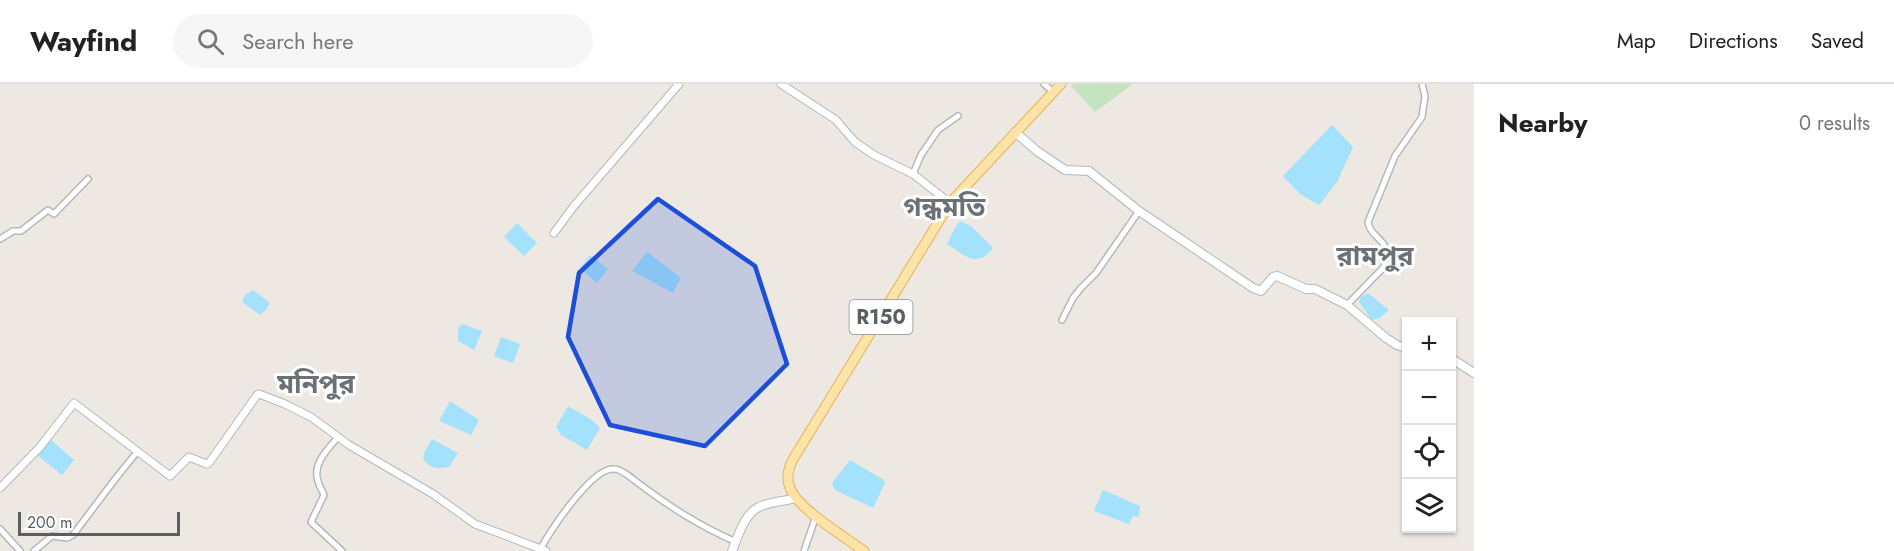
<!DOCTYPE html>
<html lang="en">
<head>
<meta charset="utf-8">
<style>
	:root { --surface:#fff; --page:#f6f6f6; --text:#222; --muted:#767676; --line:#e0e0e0 }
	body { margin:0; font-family:Jost,"Noto Sans Bengali",sans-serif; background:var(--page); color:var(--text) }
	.controls { position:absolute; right:18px; bottom:18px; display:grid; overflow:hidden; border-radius:0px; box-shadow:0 2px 4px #0004 }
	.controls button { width:54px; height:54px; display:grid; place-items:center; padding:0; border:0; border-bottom:2px solid var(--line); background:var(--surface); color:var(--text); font:30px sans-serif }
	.scale { position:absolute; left:18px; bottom:15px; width:162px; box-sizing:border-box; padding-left:6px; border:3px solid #5a5f62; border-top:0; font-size:16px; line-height:21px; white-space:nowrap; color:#5a5f62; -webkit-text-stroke:4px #fff; paint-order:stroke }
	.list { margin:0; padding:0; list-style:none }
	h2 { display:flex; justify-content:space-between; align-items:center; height:78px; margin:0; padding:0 24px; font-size:26px }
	h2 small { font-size:20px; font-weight:400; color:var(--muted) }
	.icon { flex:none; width:33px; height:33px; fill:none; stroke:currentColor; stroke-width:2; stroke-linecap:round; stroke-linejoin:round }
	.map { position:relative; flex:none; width:1474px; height:467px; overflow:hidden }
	header { display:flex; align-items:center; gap:36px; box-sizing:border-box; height:84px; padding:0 30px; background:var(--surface); border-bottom:2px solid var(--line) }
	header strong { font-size:28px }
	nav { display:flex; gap:33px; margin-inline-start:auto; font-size:21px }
	.search { width:420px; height:54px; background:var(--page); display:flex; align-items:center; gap:15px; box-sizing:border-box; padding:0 21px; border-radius:33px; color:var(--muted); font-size:22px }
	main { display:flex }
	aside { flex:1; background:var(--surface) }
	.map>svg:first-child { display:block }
	.green { fill:#c4e4bf }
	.water { fill:#a3e1fc }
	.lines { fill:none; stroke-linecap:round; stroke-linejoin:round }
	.minor-casing { stroke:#b4b8bc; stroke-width:8 }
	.tertiary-casing { stroke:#b4b8bc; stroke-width:9 }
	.secondary-casing { stroke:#b3b8bc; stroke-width:10 }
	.primary-casing { stroke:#ecaf5b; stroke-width:11 }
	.minor { stroke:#fff; stroke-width:5 }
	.tertiary { stroke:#fff; stroke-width:7 }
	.secondary { stroke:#fff; stroke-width:8 }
	.primary { stroke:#fce3a7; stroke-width:9 }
	.marked { fill:#1d4ed8; fill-opacity:0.2; stroke:#1d4ed8; stroke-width:4.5; stroke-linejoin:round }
	.labels { text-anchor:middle; stroke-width:6; stroke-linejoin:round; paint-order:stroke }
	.shield { fill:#fff; stroke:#8c8f91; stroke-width:1.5 }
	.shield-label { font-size:20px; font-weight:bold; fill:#5a5f62 }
	.district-label { font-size:27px; font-weight:bold; fill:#6b7174; stroke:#fff }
</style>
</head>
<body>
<header>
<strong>Wayfind</strong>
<div class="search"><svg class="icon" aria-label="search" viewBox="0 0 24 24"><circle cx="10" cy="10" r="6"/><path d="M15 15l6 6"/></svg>Search here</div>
<nav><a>Map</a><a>Directions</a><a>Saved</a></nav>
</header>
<main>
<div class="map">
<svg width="1474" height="467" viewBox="0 0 1474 467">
	<rect width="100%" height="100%" fill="#ede9e2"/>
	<!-- green -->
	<polygon class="green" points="1074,0 1133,0 1095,28 1071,2"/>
	<!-- water -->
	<g class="water">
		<polygon points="1332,41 1353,63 1337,98 1319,121 1300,110 1283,92"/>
		<path d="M960,137L971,142L993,164C977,185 965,172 947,160L956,142Z"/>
		<polygon points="517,139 537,159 524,172 504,153"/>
		<polygon points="647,168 681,194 673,209 632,187"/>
		<polygon points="590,171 608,185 597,199 580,184"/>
		<polygon points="253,206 270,219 266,226 260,231 242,218 245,211"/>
		<polygon points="1368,209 1389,226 1380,234 1372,236 1359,218 1361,213"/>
		<path d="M462,240L482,247L474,266L458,257C458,252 457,243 462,240Z"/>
		<polygon points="501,253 520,260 513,279 494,272"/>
		<polygon points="450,317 479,336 471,351 439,337"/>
		<polygon points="568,322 592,336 600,344 587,366 561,351 556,343"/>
		<path d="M432,355L458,369L449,383C437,385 431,385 423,375L425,367Z"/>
		<polygon points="51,356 74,376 62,391 37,371"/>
		<polygon points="850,376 884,396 885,399 873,424 835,406 832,399"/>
		<polygon points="1103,406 1140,422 1139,433 1133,432 1129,440 1094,427"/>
	</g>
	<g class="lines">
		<defs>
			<g id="minor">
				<polyline points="1044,0 1053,8"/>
				<polyline points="913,90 921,71 938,46 958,32"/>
				<polyline points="0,155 13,147 21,147 48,126 54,130 88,95"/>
				<path d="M1347,221L1384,183C1394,154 1371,157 1368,138L1395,72L1422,33L1425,12L1422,0"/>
				<polyline points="1062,236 1073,214 1081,204 1096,189 1139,127"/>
				<path d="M338,353C328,365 312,380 318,397C319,402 322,406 324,411L311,438L342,467"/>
				<polyline points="0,445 20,467"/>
				<path d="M541,464C551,446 592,383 614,385C622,385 631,394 638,399C670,423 698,441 736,458"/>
				<polyline points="34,467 52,452 67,454 73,451 116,394 137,368"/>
				<polyline points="804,467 816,432"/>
			</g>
			<g id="tertiary">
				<polyline points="781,0 836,36 855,58 874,71 913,90 950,119"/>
				<polyline points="554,149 574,122 679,0"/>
				<polyline points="0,404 40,363 74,319 170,392 189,373 207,380 209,379 257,311 259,310 285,320 311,333 349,361 433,410 475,440 546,467"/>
			</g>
			<g id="secondary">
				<polyline points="1015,48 1037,67 1065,86 1089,87 1139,127 1253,204 1261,207 1273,193 1277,192 1306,205 1315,205 1347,221 1386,254 1397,261 1406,264"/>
				<polyline points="1452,275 1474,289"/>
				<path d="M732,467C738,453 744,430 759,423C768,418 786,417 796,414"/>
			</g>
			<path id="primary" d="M864,467C845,453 798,425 790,404C786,395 788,386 792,377L950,119L1061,0"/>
		</defs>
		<!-- minor casing -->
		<use href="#minor" class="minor-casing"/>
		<!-- tertiary casing -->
		<use href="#tertiary" class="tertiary-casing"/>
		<!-- secondary casing -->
		<use href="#secondary" class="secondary-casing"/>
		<!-- primary casing -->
		<use href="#primary" class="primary-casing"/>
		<!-- minor -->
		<use href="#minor" class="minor"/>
		<!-- tertiary -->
		<use href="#tertiary" class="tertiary"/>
		<!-- secondary -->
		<use href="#secondary" class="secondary"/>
		<!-- primary -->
		<use href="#primary" class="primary"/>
	</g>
	<!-- marked area -->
	<path class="marked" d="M658,115L755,182L787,280L705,362L610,341L568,253L579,189Z"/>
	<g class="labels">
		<!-- shield labels -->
		<rect class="shield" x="849.5" y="216" width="63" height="34" rx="4.5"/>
		<g class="shield-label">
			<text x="881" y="240">R150</text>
		</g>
		<!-- district labels -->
		<g class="district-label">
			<text x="944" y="132">গন্ধমতি</text>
			<text x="1375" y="181">রামপুর</text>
			<text x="316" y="309">মনিপুর</text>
		</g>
	</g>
</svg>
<div class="controls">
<button>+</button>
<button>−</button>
<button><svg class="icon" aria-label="locate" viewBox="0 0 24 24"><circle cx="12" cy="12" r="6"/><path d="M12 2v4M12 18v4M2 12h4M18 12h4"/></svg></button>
<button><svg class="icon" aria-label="layers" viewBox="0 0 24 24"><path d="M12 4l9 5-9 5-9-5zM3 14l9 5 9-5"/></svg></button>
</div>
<div class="scale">200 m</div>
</div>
<aside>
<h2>Nearby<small>0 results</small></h2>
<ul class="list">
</ul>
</aside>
</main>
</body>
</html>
